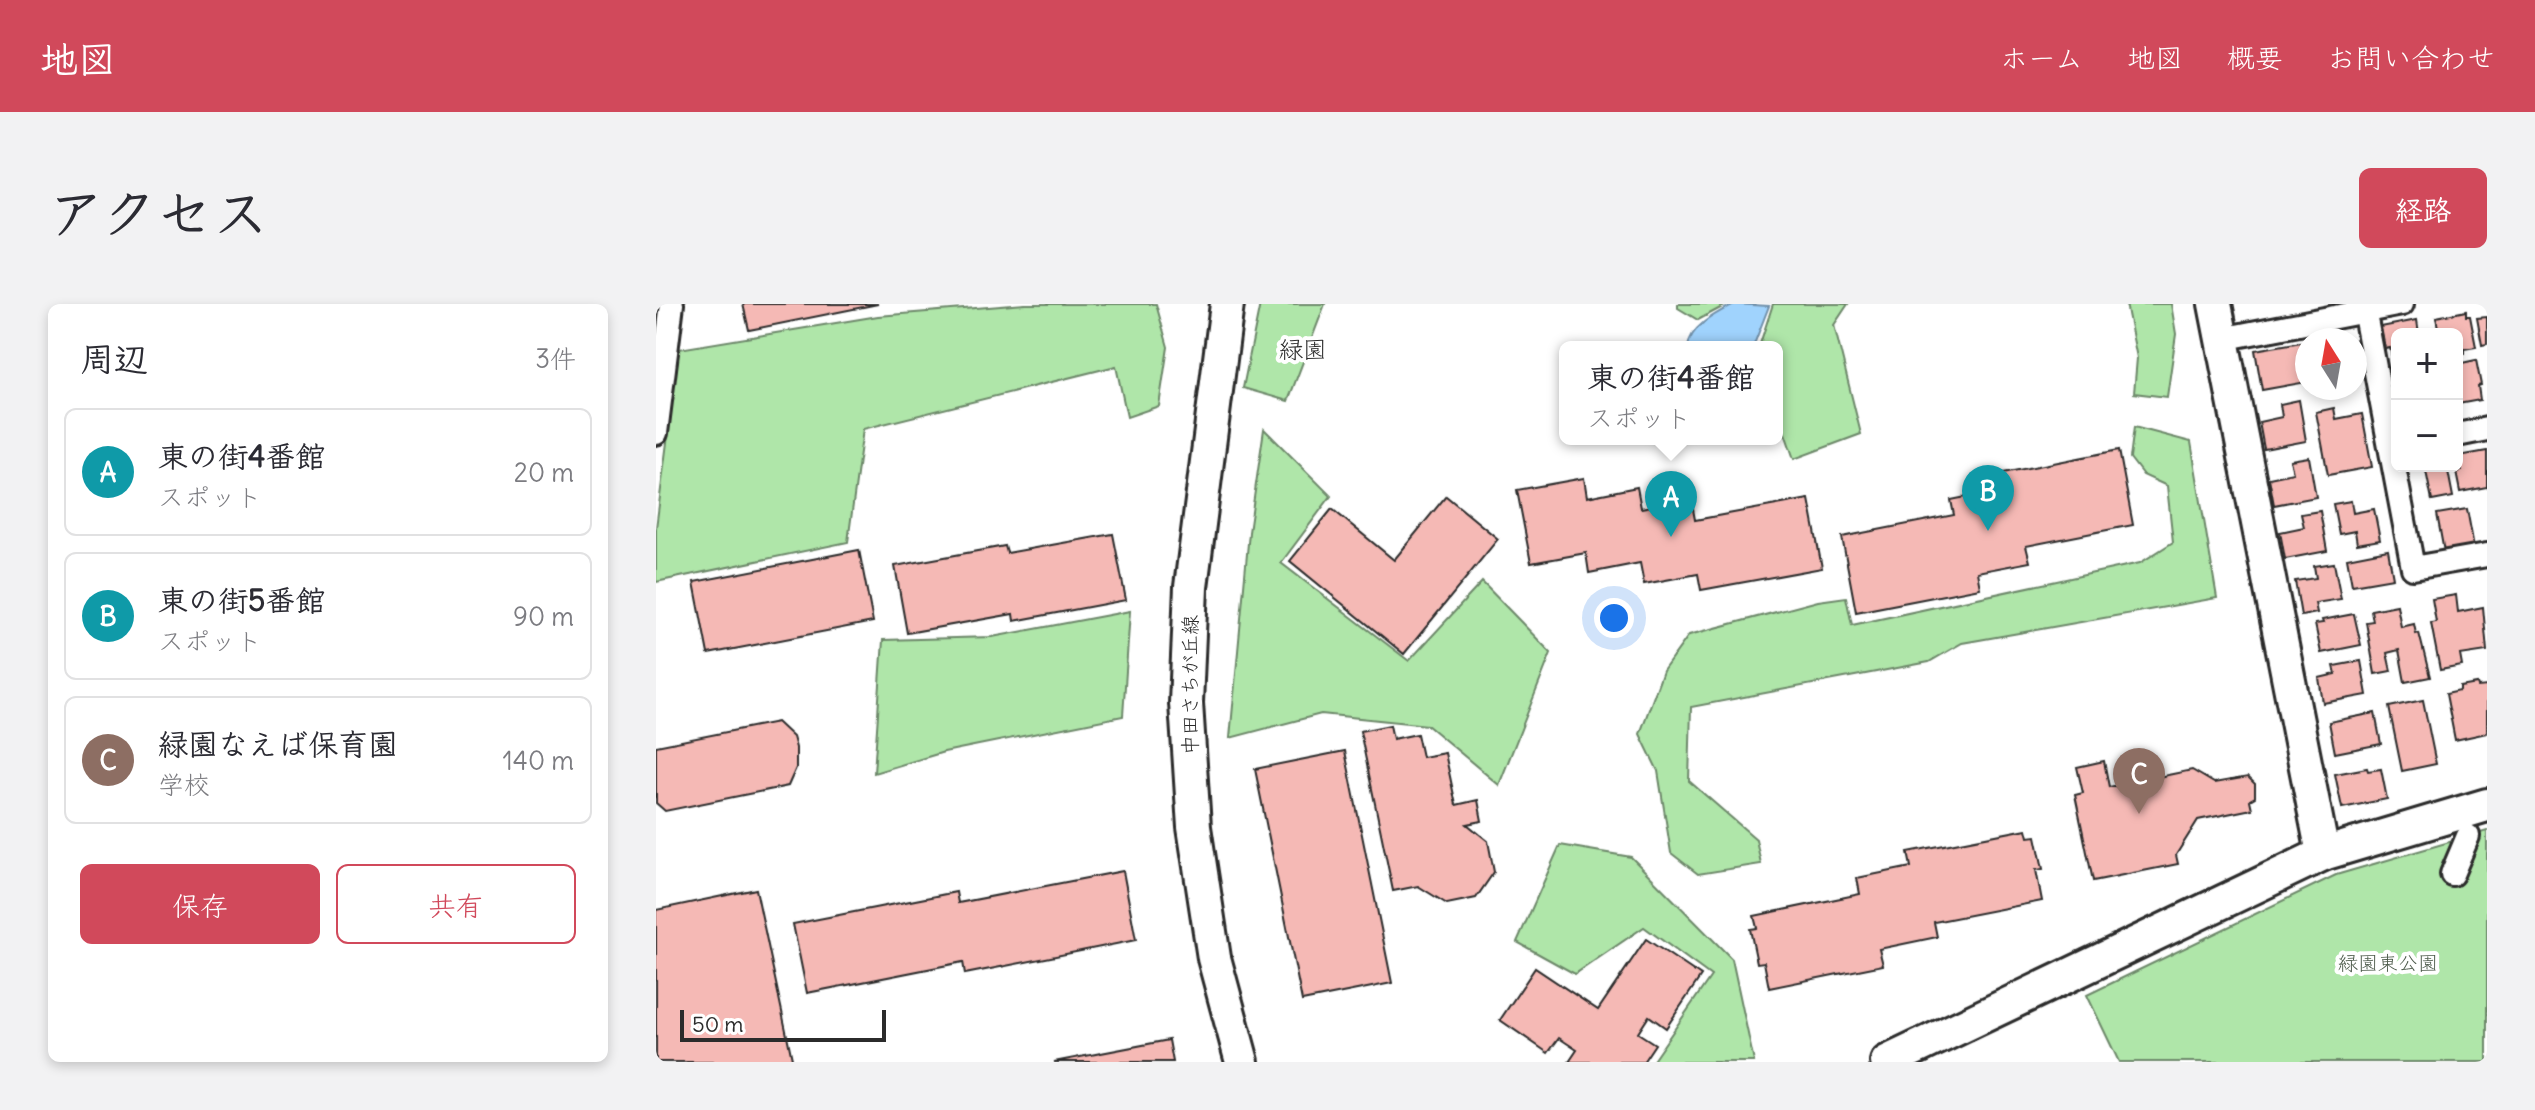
<!DOCTYPE html>
<html lang="ja">
<head>
<meta charset="utf-8">
<style>
	:root { --surface:#fff; --page:#f2f2f3; --text:#2b2b33; --muted:#7c7c81; --line:#e1e1e2; --accent:#d1495b }
	body { margin:0; font-family:Delius,"Klee One",sans-serif; background:var(--page); color:var(--text) }
	.controls { position:absolute; right:24px; top:24px; display:grid; overflow:hidden; border-radius:12px; box-shadow:0 4px 12px #0003 }
	.controls button { width:72px; height:72px; display:grid; place-items:center; padding:0; border:0; border-bottom:2px solid var(--line); background:var(--surface); color:var(--text); font:40px sans-serif }
	.compass { position:absolute; left:1639px; top:24px; width:72px; height:72px; border-radius:50%; background:var(--surface); box-shadow:0 4px 12px #0003; rotate:349deg }
	.scale { position:absolute; left:24px; bottom:20px; width:206px; box-sizing:border-box; padding-left:8px; border:4px solid #2b2b2b; border-top:0; font-size:22px; line-height:28px; white-space:nowrap; color:#2b2b2b; -webkit-text-stroke:6px #fff; paint-order:stroke }
	.you { position:absolute; left:958px; top:314px; width:28px; height:28px; margin:-20px; border:6px solid #fff; border-radius:50%; background:#1a73e8; box-shadow:0 0 0 12px #1a73e833 }
	.badge { display:grid; place-items:center; width:52px; height:52px; border-radius:50%; background:var(--accent); color:#fff; font-size:26px; font-weight:700 }
	.pin { position:absolute; translate:-50% -66px; filter:drop-shadow(0 2px 4px #0008) }
	.pin::after { content:''; position:absolute; top:42px; width:28px; height:24px; background:inherit; clip-path:polygon(0 0,100% 0,50% 100%) }
	.popup { position:absolute; left:903px; top:37px; width:224px; height:104px; box-sizing:border-box; display:grid; place-content:center; border-radius:12px; background:var(--surface); filter:drop-shadow(0 2px 6px #0005); font-size:26px; white-space:nowrap; color:var(--muted) }
	.popup b { font-size:30px; color:var(--text) }
	.popup::after { content:''; position:absolute; left:50%; top:100%; margin-left:-16px; border:16px solid transparent; border-top-color:var(--surface) }
	.list { margin:0; padding:0; list-style:none }
	h2 { display:flex; justify-content:space-between; align-items:center; height:104px; margin:0; padding:0 32px; font-size:34px }
	h2 small { font-size:26px; font-weight:400; color:var(--muted) }
	.list li { display:grid; grid-template-columns:52px 1fr auto; gap:24px; align-items:center; box-sizing:border-box; height:128px; margin:0 16px 16px; padding:0 16px; border:2px solid var(--line); border-radius:12px }
	.list b { display:block; font-size:30px; white-space:nowrap }
	.list p { margin:0; font-size:26px; white-space:nowrap; color:var(--muted) }
	.list em { font-size:26px; font-style:normal; color:var(--muted) }
	.actions { display:flex; gap:16px; padding:24px 32px }
	.actions a { flex:1; padding:18px 0; border:2px solid var(--accent); border-radius:12px; text-align:center; font-size:28px; color:var(--accent) }
	.actions .main { background:var(--accent); color:#fff }
	.map { position:relative; flex:none; width:1831px; height:758px; overflow:hidden; border-radius:12px }
	header { display:flex; align-items:center; gap:48px; box-sizing:border-box; height:112px; padding:0 40px; background:var(--accent); color:#fff }
	header strong { font-size:38px }
	nav { display:flex; gap:44px; margin-inline-start:auto; font-size:28px }
	.intro { display:flex; align-items:center; justify-content:space-between; box-sizing:border-box; height:192px; padding:0 48px }
	h1 { margin:0; font-size:56px }
	.button { padding:20px 36px; border-radius:12px; background:var(--accent); color:#fff; font-size:28px; font-weight:700 }
	main { display:flex; gap:48px; padding:0 48px }
	aside { flex:1; background:var(--surface); border-radius:12px; box-shadow:0 4px 12px #0003 }
	.map>svg:first-child { display:block }
	.green { fill:#afe6a9; stroke:#6d886a; stroke-width:2 }
	.water { fill:#a0d3fd; stroke:#7190a9; stroke-width:2 }
	.building { fill:#f5b9b5; stroke:#2b2b2b; stroke-width:2 }
	.lines { fill:none; stroke-linecap:round; stroke-linejoin:round }
	.street-casing { stroke:#2b2b2b; stroke-width:28 }
	.secondary-casing { stroke:#2b2b2b; stroke-width:38 }
	.street { stroke:#fff; stroke-width:22 }
	.secondary { stroke:#fff; stroke-width:32 }
	.labels { text-anchor:middle; stroke-width:8; stroke-linejoin:round; paint-order:stroke }
	.street-label { font-size:20px; fill:#2b2b2b; stroke:#fff }
	.park-label { font-size:20px; fill:#4c5a4a; stroke:#fff }
	.quarter-label { font-size:24px; fill:#2b2b2b; stroke:#fff }
</style>
</head>
<body>
<header>
<strong>地図</strong>
<nav><a>ホーム</a><a>地図</a><a>概要</a><a>お問い合わせ</a></nav>
</header>
<div class="intro"><h1>アクセス</h1><a class="button">経路</a></div>
<main>
<aside>
<h2>周辺<small>3件</small></h2>
<ul class="list">
<li><span class="badge" style="background:#0f9aa8">A</span><div><b>東の街4番館</b><p>スポット</p></div><em>20 m</em></li>
<li><span class="badge" style="background:#0f9aa8">B</span><div><b>東の街5番館</b><p>スポット</p></div><em>90 m</em></li>
<li><span class="badge" style="background:#8d6e63">C</span><div><b>緑園なえば保育園</b><p>学校</p></div><em>140 m</em></li>
</ul>
<div class="actions"><a class="main">保存</a><a>共有</a></div>
</aside>
<div class="map">
<svg width="1831" height="758" viewBox="0 0 1831 758">
	<rect width="100%" height="100%" fill="#fff"/>
	<filter id="ink" filterUnits="userSpaceOnUse"><feTurbulence type="fractalNoise" baseFrequency=".0125" numOctaves="2"/><feDisplacementMap in="SourceGraphic" scale="16" xChannelSelector="R" yChannelSelector="G"/><feConvolveMatrix kernelMatrix="1 2 1 2 8 2 1 2 1" color-interpolation-filters="sRGB"/></filter>
	<g filter="url(#ink)">
		<!-- green -->
		<g class="green">
			<polygon points="369,0 500,0 512,43 503,102 471,113 460,62 207,125 192,238 0,278 0,224 23,45 222,12"/>
			<polygon points="604,0 669,0 632,97 587,84"/>
			<polygon points="1022,0 1072,0 1042,16 1022,4"/>
			<polygon points="1117,0 1192,0 1178,21 1205,130 1138,155 1121,106 1121,43 1103,43"/>
			<polygon points="1470,0 1515,0 1520,30 1511,93 1478,89 1481,54"/>
			<polygon points="1478,123 1535,138 1561,294 1306,339 1273,358 1035,403 1033,477 1100,535 1105,560 1042,570 1015,549 1002,467 984,430 1007,367 1033,331 1162,297 1190,293 1196,321 1484,259 1517,238 1511,182 1487,171 1474,154"/>
			<polygon points="608,125 675,192 625,259 753,357 826,278 895,349 843,481 771,421 665,410 574,434 593,228"/>
			<polygon points="474,307 467,412 288,448 218,469 227,336 336,333"/>
			<polygon points="1831,527 1831,758 1463,758 1431,691 1680,571"/>
			<polygon points="904,541 975,553 1076,655 1098,758 996,758 1055,672 988,623 919,670 861,638"/>
		</g>
		<!-- water -->
		<path class="water" d="M1078,0L1113,2L1097,43H1032C1034,22 1061,9 1078,0Z"/>
		<!-- building -->
		<g class="building">
			<polygon points="87,0 222,0 93,26"/>
			<polygon points="1810,7 1810,12 1814,12 1820,43 1808,45 1808,49 1801,51 1801,30 1776,30 1776,26 1782,24 1780,13"/>
			<polygon points="1831,13 1831,40 1826,41 1821,14"/>
			<polygon points="1761,16 1763,30 1741,30 1741,61 1738,61 1734,44 1729,45 1725,23"/>
			<polygon points="1651,37 1651,78 1606,86 1599,46"/>
			<polygon points="1820,56 1825,81 1822,82 1824,96 1802,100 1801,60"/>
			<polygon points="1741,81 1741,116 1735,82"/>
			<polygon points="1643,96 1650,137 1608,145 1603,118 1626,113 1624,100"/>
			<polygon points="1678,104 1680,115 1706,110 1716,163 1672,171 1660,108"/>
			<polygon points="1463,146 1477,221 1370,242 1374,258 1321,268 1324,284 1200,308 1186,233 1298,211 1295,196 1350,185 1347,169"/>
			<polygon points="1831,147 1831,183 1804,188 1800,168 1806,167 1803,152"/>
			<polygon points="1653,153 1660,193 1618,201 1613,174 1637,169 1634,156"/>
			<polygon points="1769,162 1791,162 1797,193 1776,197"/>
			<polygon points="928,174 931,193 981,183 985,204 1035,194 1039,216 1153,195 1166,264 1045,286 1042,270 988,280 984,259 933,269 930,249 875,259 861,186"/>
			<polygon points="790,192 842,235 748,350 634,257 676,205 738,256"/>
			<polygon points="1695,197 1697,209 1718,205 1724,236 1701,240 1699,227 1683,230 1677,200"/>
			<polygon points="1811,205 1818,243 1788,248 1781,210"/>
			<polygon points="1664,207 1671,247 1629,255 1624,228 1648,223 1645,210"/>
			<polygon points="457,230 470,296 358,317 357,310 251,329 239,262 349,242 351,249"/>
			<polygon points="203,246 217,318 52,350 38,278"/>
			<polygon points="1732,246 1737,274 1696,281 1691,254"/>
			<polygon points="1678,259 1685,295 1659,299 1661,309 1645,312 1639,277 1660,274 1658,262"/>
			<polygon points="1800,291 1802,308 1827,303 1831,347 1804,351 1806,362 1784,366 1775,319 1780,318 1776,295"/>
			<polygon points="1741,301 1745,323 1758,320 1760,330 1763,329 1774,373 1749,378 1743,346 1731,349 1735,367 1719,370 1710,318 1717,317 1715,306"/>
			<polygon points="1698,310 1705,341 1665,349 1659,320 1667,319 1666,316"/>
			<polygon points="1705,357 1711,391 1667,399 1663,374 1680,370 1678,362"/>
			<polygon points="1821,380 1822,383 1831,382 1831,429 1799,436 1790,390 1804,387 1804,383"/>
			<polygon points="1767,396 1780,460 1746,467 1733,403"/>
			<polygon points="1719,409 1725,440 1679,449 1673,418"/>
			<polygon points="121,418 137,433 140,444 140,464 132,482 9,507 0,499 0,442"/>
			<polygon points="734,421 737,435 761,430 766,453 789,449 800,501 822,496 826,517 811,520 832,537 838,568 820,594 791,600 762,582 737,587 704,427"/>
			<polygon points="689,447 736,679 646,697 599,465"/>
			<polygon points="1448,457 1453,483 1536,466 1558,479 1592,473 1599,480 1599,493 1594,496 1596,505 1542,516 1520,551 1522,560 1437,577 1419,491 1427,489 1421,463"/>
			<polygon points="1711,464 1712,467 1725,465 1731,495 1686,504 1679,470"/>
			<polygon points="1371,525 1373,533 1380,532 1387,565 1380,566 1386,597 1278,618 1281,633 1223,645 1227,661 1113,684 1108,658 1101,659 1094,625 1101,624 1098,612 1204,590 1201,574 1255,563 1252,548"/>
			<polygon points="467,567 480,636 309,670 307,658 151,689 137,620 300,588 302,599"/>
			<polygon points="100,585 136,755 120,758 0,758 0,606"/>
			<polygon points="990,635 1045,672 1010,724 993,712 982,729 999,740 987,758 913,758 921,746 903,734 892,749 844,716 879,664 942,706"/>
			<polygon points="513,736 517,758 398,758"/>
		</g>
		<g class="lines">
			<defs>
				<g id="street">
					<polyline points="1707,0 1757,264 1831,251"/>
					<polyline points="1565,35 1746,0"/>
					<polyline points="0,129 16,0"/>
					<polyline points="1801,131 1831,125"/>
					<polyline points="1796,570 1812,532"/>
				</g>
				<g id="secondary">
					<polyline points="571,0 535,283 530,399 538,523 558,654 586,758"/>
					<polyline points="1559,0 1667,550"/>
					<polyline points="1231,758 1667,550 1831,501"/>
				</g>
			</defs>
			<!-- street casing -->
			<use href="#street" class="street-casing"/>
			<!-- secondary casing -->
			<use href="#secondary" class="secondary-casing"/>
			<!-- street -->
			<use href="#street" class="street"/>
			<!-- secondary -->
			<use href="#secondary" class="secondary"/>
		</g>
	</g>
	<g class="labels">
		<!-- street labels -->
		<g class="street-label">
			<text transform="translate(534 381) rotate(-90)" y="7">中田さちが丘線</text>
		</g>
		<!-- park labels -->
		<g class="park-label">
			<text x="1732" y="666">緑園東公園</text>
		</g>
		<!-- quarter labels -->
		<g class="quarter-label">
			<text x="647" y="54">緑園</text>
		</g>
	</g>
</svg>
<div class="controls">
<button>+</button>
<button>−</button>
</div>
<svg class="compass" viewBox="-18 -18 36 36"><path d="M0-13l5 13h-10z" fill="#e53935"/><path d="M0 13l5-13h-10z" fill="#7c7c81"/></svg>
<div class="scale">50 m</div>
<div class="you"></div>
<div class="pin badge" style="left:1015px;top:233px;background:#0f9aa8">A</div>
<div class="popup"><b>東の街4番館</b>スポット</div>
<div class="pin badge" style="left:1332px;top:227px;background:#0f9aa8">B</div>
<div class="pin badge" style="left:1483px;top:510px;background:#8d6e63">C</div>
</div>
</main>
</body>
</html>
